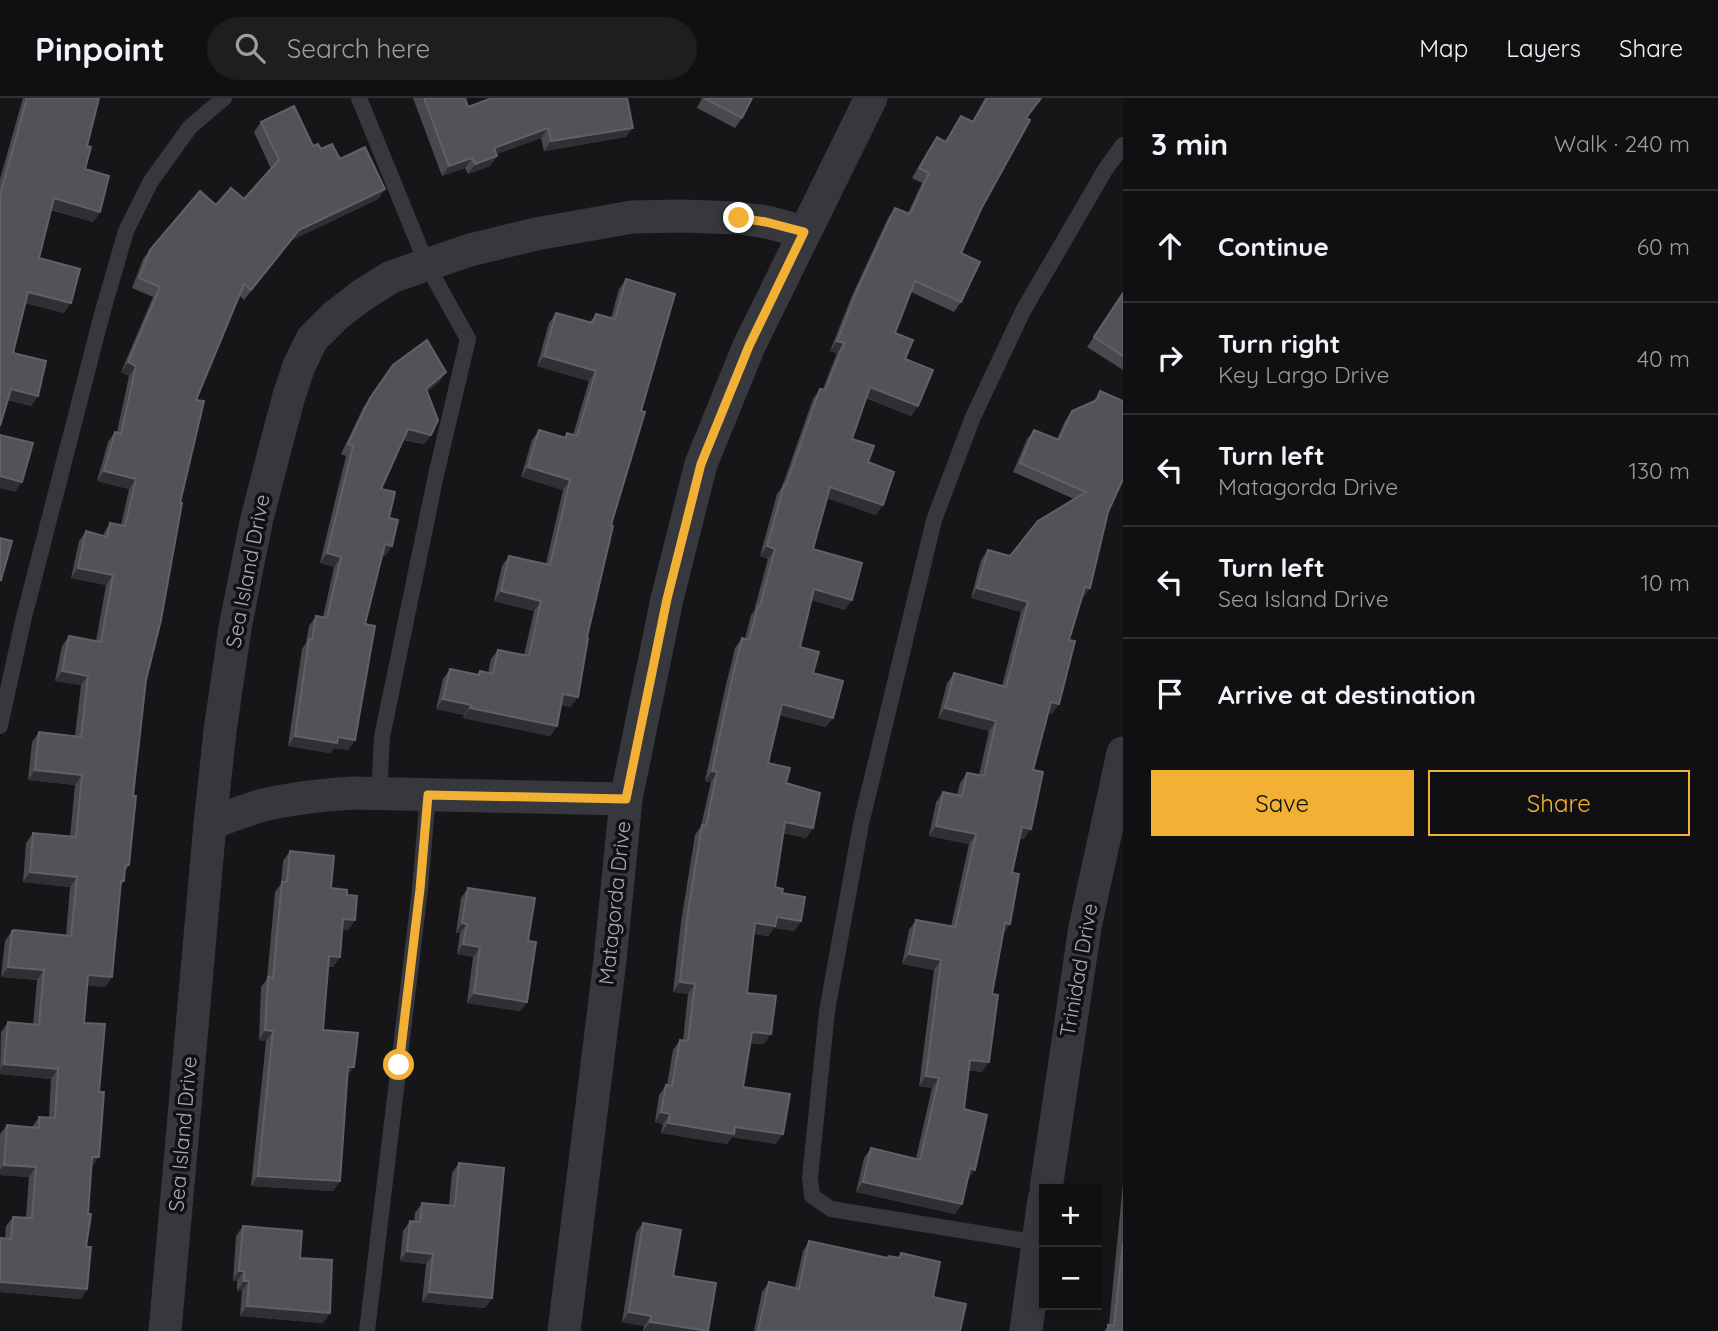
<!DOCTYPE html>
<html lang="en">
<head>
<meta charset="utf-8">
<style>
	:root { --surface:#101012; --page:#1e1e20; --text:#f1f3f6; --muted:#9c9d9f; --line:#303032; --accent:#f2b134 }
	body { margin:0; font-family:Quicksand,sans-serif; background:var(--page); color:var(--text) }
	.controls { position:absolute; right:21px; bottom:21px; display:grid; overflow:hidden; border-radius:0px; box-shadow:0 4px 10px #0003 }
	.controls button { width:63px; height:63px; display:grid; place-items:center; padding:0; border:0; border-bottom:2px solid var(--line); background:var(--surface); color:var(--text); font:35px sans-serif }
	.stop { position:absolute; width:21px; height:21px; margin:-16px; border:5px solid #f2b134; border-radius:50%; background:#fff }
	.stop.end { background:#f2b134; border-color:#fff; box-shadow:0 2px 7px #0008 }
	.list { margin:0; padding:0; list-style:none }
	h2 { display:flex; justify-content:space-between; align-items:center; height:91px; margin:0; padding:0 28px; font-size:30px }
	h2 small { font-size:23px; font-weight:400; color:var(--muted) }
	.list li { display:grid; grid-template-columns:46px 1fr auto; gap:21px; align-items:center; box-sizing:border-box; height:112px; padding:0 28px; border-top:2px solid var(--line) }
	.list b { display:block; font-size:26px; white-space:nowrap }
	.list p { margin:0; font-size:23px; white-space:nowrap; color:var(--muted) }
	.list em { font-size:23px; font-style:normal; color:var(--muted) }
	.actions { display:flex; gap:14px; padding:21px 28px }
	.actions a { flex:1; padding:16px 0; border:2px solid var(--accent); border-radius:0px; text-align:center; font-size:24px; color:var(--accent) }
	.actions .main { background:var(--accent); color:#111 }
	.icon { flex:none; width:38px; height:38px; fill:none; stroke:currentColor; stroke-width:2; stroke-linecap:round; stroke-linejoin:round }
	.map { position:relative; flex:none; width:1123px; height:1233px; overflow:hidden }
	header { display:flex; align-items:center; gap:42px; box-sizing:border-box; height:98px; padding:0 35px; background:var(--surface); border-bottom:2px solid var(--line) }
	header strong { font-size:33px }
	nav { display:flex; gap:38px; margin-inline-start:auto; font-size:24px }
	.search { width:490px; height:63px; background:var(--page); display:flex; align-items:center; gap:18px; box-sizing:border-box; padding:0 24px; border-radius:38px; color:var(--muted); font-size:26px }
	main { display:flex }
	aside { flex:1; background:var(--surface) }
	.map>svg:first-child { display:block }
	.lines { fill:none; stroke-linecap:round; stroke-linejoin:round }
	.service { stroke:#37383d; stroke-width:16 }
	.minor { stroke:#37383d; stroke-width:33 }
	.wall { fill:#47494d }
	.shaded-wall { fill:#2f3033 }
	.building { fill:#525359; stroke:#5f6168; stroke-width:2 }
	.route { stroke:#f2b134; stroke-width:9 }
	.labels { text-anchor:middle; stroke-width:7; stroke-linejoin:round; paint-order:stroke }
	.street-label { font-size:21px; fill:#a8adb8; stroke:#111113 }
</style>
</head>
<body>
<header>
<strong>Pinpoint</strong>
<div class="search"><svg class="icon" aria-label="search" viewBox="0 0 24 24"><circle cx="10" cy="10" r="6"/><path d="M15 15l6 6"/></svg>Search here</div>
<nav><a>Map</a><a>Layers</a><a>Share</a></nav>
</header>
<main>
<div class="map">
<svg width="1123" height="1233" viewBox="0 0 1123 1233">
	<rect width="100%" height="100%" fill="#161618"/>
	<g class="lines">
		<!-- service -->
		<g class="service">
			<polyline points="359,0 427,167 468,241 436,377 382,639 379,696"/>
			<polyline points="0,628 23,523 102,216 126,133 151,83 190,29 224,0"/>
			<polyline points="1038,1145 831,1111 812,1098 810,1079 827,913 861,726 934,422 973,319 1023,213 1105,72 1123,47"/>
			<polyline points="367,1233 420,791 428,697"/>
		</g>
		<!-- minor -->
		<g class="minor">
			<path d="M210,726C228,719 245,712 264,707C292,700 323,697 353,695L626,701"/>
			<polyline points="1046,1091 1085,829 1123,655"/>
			<polyline points="165,1233 210,726 220,633 235,530 257,420 288,301 299,268 312,241 335,218 361,198 391,179 470,152 536,136 632,119 682,118 739,120 767,124 804,134"/>
			<polyline points="564,1233 610,862 626,701 667,501 701,366 749,248 871,0"/>
			<polyline points="1026,1233 1044,1101"/>
		</g>
	</g>
	<!-- wall -->
	<g class="wall">
		<polygon points="23,0 99,0 87,48 85,71 100,114 93,124 51,112 39,160 64,215 25,205 13,255 38,298 31,308 7,302 0,328 0,81"/>
		<polygon points="413,0 465,0 468,9 626,39 544,53 541,40 496,56 497,58 490,68 468,76 465,70 442,78"/>
		<polygon points="702,0 752,0 742,20 735,30 697,10"/>
		<polygon points="985,0 1041,0 1026,20 981,111 961,155 961,204 954,214 911,194 895,235 905,261 918,308 911,318 866,300 852,341 868,364 876,417 827,400 813,451 845,512 812,502 800,549 813,575 826,629 779,617 768,665 786,685 813,730 806,740 783,735 775,789 782,795 801,823 794,833 774,830 768,838 754,836 747,895 764,946 750,945 743,989 776,1046 732,1039 727,1046 661,1035 663,1026 655,1024 659,997 666,987 667,987 673,952 680,942 683,942 688,896 673,894 681,824 695,737 701,728 711,684 705,683 725,591 735,550 742,540 745,541 751,517 754,513 768,461 760,458 777,396 782,389 813,301 820,291 823,291 837,255 830,253 851,200 888,120 895,110 908,115 922,85 912,80 930,49 937,39 945,43 961,18 972,24"/>
		<polygon points="261,24 321,51 340,61 385,91 378,101 292,142 244,202 239,197 196,302 180,405 146,582 133,698 129,767 125,774 124,783 121,787 112,879 105,889 87,887 84,925 91,1069 86,1149 87,1191 81,1201 0,1194 0,1140 5,1141 6,1128 13,1119 26,1119 29,1079 0,1077 0,1036 7,1027 32,1029 39,1019 49,1019 51,981 0,976 1,934 8,924 33,927 37,882 1,879 5,843 12,833 66,837 70,789 23,784 26,745 33,735 70,739 75,687 28,682 32,644 39,634 75,638 81,587 55,583 62,548 69,538 96,543 106,487 71,480 79,443 86,433 103,438 104,435 110,425 121,427 129,391 97,383 108,344 115,334 117,334 129,278 121,274 153,199 132,190 143,161 150,152 216,107 244,101 271,71 254,34"/>
		<polygon points="626,181 641,313 611,427 571,609 561,607 557,628 550,638 463,620 464,617 436,611 443,581 450,571 477,577 480,573 488,575 491,561 498,552 524,557 534,513 494,503 502,468 509,458 546,466 563,392 521,379 532,342 539,332 564,339 567,335 573,337 589,283 537,268 549,225 556,215 590,224 596,216 611,220 619,191"/>
		<polygon points="1123,195 1123,272 1087,249"/>
		<polygon points="393,267 446,274 439,284 427,294 431,337 424,346 403,342 381,391 389,420 392,448 385,458 382,457 365,526 355,642 348,652 334,650 330,655 288,648 302,551 306,545 309,528 316,518 323,519 334,469 320,465 346,358 341,356 363,310"/>
		<polygon points="1100,293 1123,303 1123,384 1122,384 1108,414 1090,490 1083,500 1082,500 1069,542 1052,616 1048,615 1033,672 1024,741 1019,740 1012,775 1010,826 1003,835 992,896 982,974 968,972 964,1011 975,1072 968,1081 955,1116 856,1094 864,1060 871,1050 916,1060 932,990 919,988 934,872 902,866 909,832 916,822 951,828 969,746 929,738 936,704 943,694 957,697 960,685 967,675 979,677 989,633 938,620 947,585 954,575 1002,588 1021,514 971,500 981,462 988,452 1010,458 1074,401 1013,374 1027,341 1034,332 1057,341 1065,323 1072,313 1093,304"/>
		<polygon points="290,753 331,790 347,797 355,822 348,832 342,831 340,859 333,869 328,869 323,932 347,979 340,1083 333,1093 251,1088 266,943 259,942 261,889 267,881 275,794 281,786 283,763"/>
		<polygon points="468,790 528,843 527,904 520,913 467,905 473,859 457,856 460,835 456,835 461,800"/>
		<polygon points="459,1065 492,1200 485,1210 422,1204 426,1166 400,1163 403,1133 410,1123 414,1124 415,1115 422,1105 449,1107 452,1075"/>
		<polygon points="1123,1085 1123,1233 1104,1233 1109,1227"/>
		<polygon points="643,1125 673,1178 708,1233 643,1233 644,1228 622,1224 636,1135"/>
		<polygon points="243,1128 300,1160 330,1215 323,1225 240,1218 242,1193 237,1193 237,1183 233,1183 236,1138"/>
		<polygon points="809,1143 888,1160 898,1160 901,1155 933,1199 960,1233 754,1233 762,1194 769,1184 795,1189 803,1153"/>
	</g>
	<!-- shaded-wall -->
	<g class="shaded-wall">
		<polygon points="548,30 541,40 487,60 494,50"/>
		<polygon points="633,30 626,39 544,53 551,43"/>
		<polygon points="497,58 490,68 468,76 475,66"/>
		<polygon points="472,60 465,70 442,78 449,68"/>
		<polygon points="385,91 378,101 292,142 244,202 299,132"/>
		<polygon points="54,100 100,114 93,124 47,110"/>
		<polygon points="28,194 71,205 64,215 21,204"/>
		<polygon points="837,243 844,245 837,255 830,253"/>
		<polygon points="544,258 596,273 589,283 537,268"/>
		<polygon points="128,264 136,268 129,278 121,274"/>
		<polygon points="446,274 439,284 419,301 426,291"/>
		<polygon points="870,289 918,308 911,318 863,298"/>
		<polygon points="11,291 38,298 31,308 4,301"/>
		<polygon points="408,331 431,337 424,346 401,341"/>
		<polygon points="528,369 570,382 563,392 521,379"/>
		<polygon points="104,373 136,381 129,391 97,383"/>
		<polygon points="0,378 22,384 15,394 0,390"/>
		<polygon points="830,389 883,407 876,417 823,399"/>
		<polygon points="385,446 392,448 385,458 378,456"/>
		<polygon points="767,448 775,451 768,461 760,458"/>
		<polygon points="327,455 341,459 334,469 320,465"/>
		<polygon points="78,470 113,477 106,487 71,480"/>
		<polygon points="1085,489 1090,490 1083,500 1078,499"/>
		<polygon points="977,490 1028,504 1021,514 971,500"/>
		<polygon points="814,491 852,502 845,512 807,501"/>
		<polygon points="501,493 541,503 534,513 494,503"/>
		<polygon points="62,573 88,578 81,587 55,583"/>
		<polygon points="563,596 578,599 571,609 556,606"/>
		<polygon points="443,601 471,607 464,617 436,611"/>
		<polygon points="1051,604 1059,606 1052,616 1044,614"/>
		<polygon points="782,606 833,620 826,629 775,616"/>
		<polygon points="470,610 557,628 550,638 463,620"/>
		<polygon points="945,610 996,623 989,633 938,620"/>
		<polygon points="295,638 338,639 355,642 348,652 334,650 330,655 288,648"/>
		<polygon points="35,672 82,677 75,687 28,682"/>
		<polygon points="712,673 717,674 711,684 705,683"/>
		<polygon points="785,724 813,730 806,740 778,734"/>
		<polygon points="936,728 976,736 969,746 929,738"/>
		<polygon points="1022,729 1031,731 1024,741 1015,739"/>
		<polygon points="30,774 77,779 70,789 23,784"/>
		<polygon points="777,819 801,823 794,833 774,830 768,838 748,835 755,825"/>
		<polygon points="343,821 355,822 348,832 336,831"/>
		<polygon points="462,825 467,826 460,835 456,835"/>
		<polygon points="1005,825 1010,826 1003,836"/>
		<polygon points="463,846 480,849 473,859 457,856"/>
		<polygon points="909,856 941,862 934,872 902,866"/>
		<polygon points="329,858 340,859 333,869 322,868"/>
		<polygon points="8,869 44,872 37,882 1,879"/>
		<polygon points="88,877 112,879 105,889 81,887"/>
		<polygon points="680,884 695,886 688,896 673,894"/>
		<polygon points="474,895 527,904 520,913 467,905"/>
		<polygon points="265,932 273,933 266,943 259,942"/>
		<polygon points="752,934 771,936 764,946 745,944"/>
		<polygon points="970,962 989,964 982,974 963,971"/>
		<polygon points="4,966 58,971 51,981 0,976 0,972"/>
		<polygon points="348,969 354,969 347,979"/>
		<polygon points="926,978 939,980 932,990 919,988"/>
		<polygon points="661,1014 670,1016 663,1026 655,1024"/>
		<polygon points="668,1025 735,1029 783,1036 776,1046 732,1039 727,1046 661,1035"/>
		<polygon points="92,1059 99,1059 92,1069"/>
		<polygon points="4,1067 36,1069 29,1079 0,1077 0,1072"/>
		<polygon points="970,1070 975,1072 968,1082"/>
		<polygon points="258,1078 340,1083 333,1093 251,1088"/>
		<polygon points="863,1084 962,1106 955,1116 856,1094"/>
		<polygon points="407,1153 433,1156 426,1166 400,1163"/>
		<polygon points="239,1173 244,1173 237,1183 233,1183"/>
		<polygon points="244,1183 249,1183 242,1193 237,1193"/>
		<polygon points="0,1184 87,1191 81,1201 0,1194"/>
		<polygon points="429,1194 492,1200 485,1210 422,1204"/>
		<polygon points="247,1208 330,1215 323,1225 240,1218"/>
		<polygon points="629,1214 651,1218 644,1228 622,1224"/>
		<polygon points="650,1224 708,1233 643,1233"/>
	</g>
	<!-- building -->
	<g class="building">
		<polygon points="27,0 99,0 87,48 91,49 85,71 109,78 100,114 54,100 39,160 80,171 71,205 28,194 13,255 46,263 38,298 11,291 0,328 0,97"/>
		<polygon points="424,0 465,0 468,9 492,0 627,0 633,30 551,43 548,30 494,50 497,58 475,66 472,60 449,68"/>
		<polygon points="704,0 752,0 742,20"/>
		<polygon points="987,0 1041,0 1026,20 1030,22 981,111 961,155 980,164 961,204 915,183 895,235 913,242 905,261 933,272 918,308 870,289 852,341 874,348 868,364 894,374 883,407 830,389 813,451 862,465 852,502 814,491 800,549 819,554 813,575 843,583 833,620 782,606 768,665 790,670 786,685 820,695 813,730 785,724 775,789 783,791 782,795 805,799 801,823 777,819 775,828 755,825 747,895 776,898 771,936 752,934 743,989 790,996 783,1036 735,1029 734,1036 668,1025 670,1016 661,1014 666,987 672,988 680,942 688,943 695,886 680,884 688,814 702,727 706,728 717,674 712,673 732,581 742,540 749,542 758,508 760,508 775,451 767,448 784,387 786,387 820,291 825,292 844,245 837,243 858,190 895,110 910,116 929,75 919,70 937,39 946,44 961,18 973,24"/>
		<polygon points="294,8 313,48 318,46 321,51 332,46 340,61 365,49 385,91 299,132 251,192 244,186 196,302 204,303 180,405 182,405 161,522 146,582 133,698 136,698 129,767 125,767 124,783 121,783 112,879 88,877 84,925 105,926 99,994 104,994 99,1059 92,1059 88,1116 91,1116 86,1149 91,1149 87,1191 0,1184 0,1140 11,1141 13,1119 32,1120 36,1069 4,1067 7,1027 39,1030 39,1019 55,1020 58,971 4,966 8,924 39,927 44,872 8,869 12,833 14,832 71,838 77,779 30,774 33,735 76,739 82,677 35,672 39,634 81,639 88,578 62,573 69,538 101,544 113,477 78,470 86,433 107,439 110,425 125,428 136,381 104,373 115,334 121,336 136,268 128,264 160,189 139,180 150,152 200,93 216,107 231,90 244,101 279,62 261,24"/>
		<polygon points="626,181 675,196 641,313 645,314 611,427 613,428 587,539 588,540 578,599 563,596 557,628 470,610 471,607 443,601 450,571 479,577 480,573 493,576 498,552 529,558 541,503 501,493 509,458 550,467 570,382 528,369 539,332 566,340 567,335 577,338 596,273 544,258 556,215 593,225 596,216 615,221"/>
		<polygon points="1123,195 1123,258 1094,239"/>
		<polygon points="427,242 446,274 426,291 438,322 431,337 408,331 381,391 395,394 389,420 398,422 392,448 385,446 365,526 375,528 355,642 338,639 337,645 295,638 309,541 312,542 316,518 327,520 341,459 327,455 353,348 348,346 370,300 393,267"/>
		<polygon points="1100,293 1123,303 1123,381 1108,414 1090,490 1085,489 1069,542 1075,543 1059,606 1051,604 1033,672 1043,674 1031,731 1022,729 1012,775 1019,776 1010,826 1005,825 992,896 998,897 989,964 970,962 964,1011 987,1017 975,1072 970,1070 962,1106 863,1084 871,1050 920,1062 939,980 926,978 941,862 909,856 916,822 955,829 976,736 936,728 943,694 962,698 967,675 984,678 996,623 945,610 954,575 1006,589 1028,504 977,490 988,452 1010,458 1038,423 1086,394 1020,365 1034,332 1059,342 1072,313 1097,302"/>
		<polygon points="0,337 33,345 22,384 0,378"/>
		<polygon points="0,440 12,443 1,482 0,481"/>
		<polygon points="290,753 334,758 331,790 347,792 347,797 357,798 355,822 343,821 340,859 329,858 323,932 358,935 354,969 348,969 340,1083 258,1078 273,933 265,932 268,879 273,880 282,784 287,784"/>
		<polygon points="468,790 535,800 528,843 536,844 527,904 474,895 480,849 463,846 467,826 462,825"/>
		<polygon points="459,1065 504,1070 492,1200 429,1194 433,1156 407,1153 410,1123 420,1124 422,1105 455,1108"/>
		<polygon points="643,1125 681,1132 673,1178 716,1185 708,1233 650,1224 651,1218 629,1214"/>
		<polygon points="243,1128 302,1133 300,1160 332,1162 330,1215 247,1208 249,1183 244,1183 244,1173 239,1173"/>
		<polygon points="809,1143 888,1160 889,1158 900,1160 901,1155 940,1164 933,1199 966,1206 960,1233 758,1233 769,1184 799,1191"/>
		<polygon points="1123,1144 1123,1233 1108,1233 1108,1227 1114,1228"/>
	</g>
	<g class="lines">
		<!-- route -->
		<polyline class="route" points="399,967 420,791 428,697 626,701 667,501 701,366 749,248 804,134 766,124 739,120"/>
	</g>
	<g class="labels">
		<!-- street labels -->
		<g class="street-label">
			<text transform="translate(248 473) rotate(-79)" y="7">Sea Island Drive</text>
			<text transform="translate(615 805) rotate(-84)" y="7">Matagorda Drive</text>
			<text transform="translate(1079 872) rotate(-80)" y="7">Trinidad Drive</text>
			<text transform="translate(183 1036) rotate(-85)" y="7">Sea Island Drive</text>
		</g>
	</g>
</svg>
<div class="controls">
<button>+</button>
<button>−</button>
</div>
<div class="stop" style="left:399px;top:967px"></div>
<div class="stop end" style="left:739px;top:120px"></div>
</div>
<aside>
<h2>3 min<small>Walk · 240 m</small></h2>
<ul class="list">
<li><svg class="icon" aria-label="ahead" viewBox="0 0 24 24"><path d="M12 20V5M6 11l6-6 6 6"/></svg><div><b>Continue</b></div><em>60 m</em></li>
<li><svg class="icon" aria-label="right" viewBox="0 0 24 24"><path d="M7 20v-9h11M14 6l5 5-5 5"/></svg><div><b>Turn right</b><p>Key Largo Drive</p></div><em>40 m</em></li>
<li><svg class="icon" aria-label="left" viewBox="0 0 24 24"><path d="M17 20v-9H6M10 6l-5 5 5 5"/></svg><div><b>Turn left</b><p>Matagorda Drive</p></div><em>130 m</em></li>
<li><svg class="icon" aria-label="left" viewBox="0 0 24 24"><path d="M17 20v-9H6M10 6l-5 5 5 5"/></svg><div><b>Turn left</b><p>Sea Island Drive</p></div><em>10 m</em></li>
<li><svg class="icon" aria-label="arrive" viewBox="0 0 24 24"><path d="M6 21V4h12l-3 4 3 4H6"/></svg><div><b>Arrive at destination</b></div></li>
</ul>
<div class="actions"><a class="main">Save</a><a>Share</a></div>
</aside>
</main>
</body>
</html>
